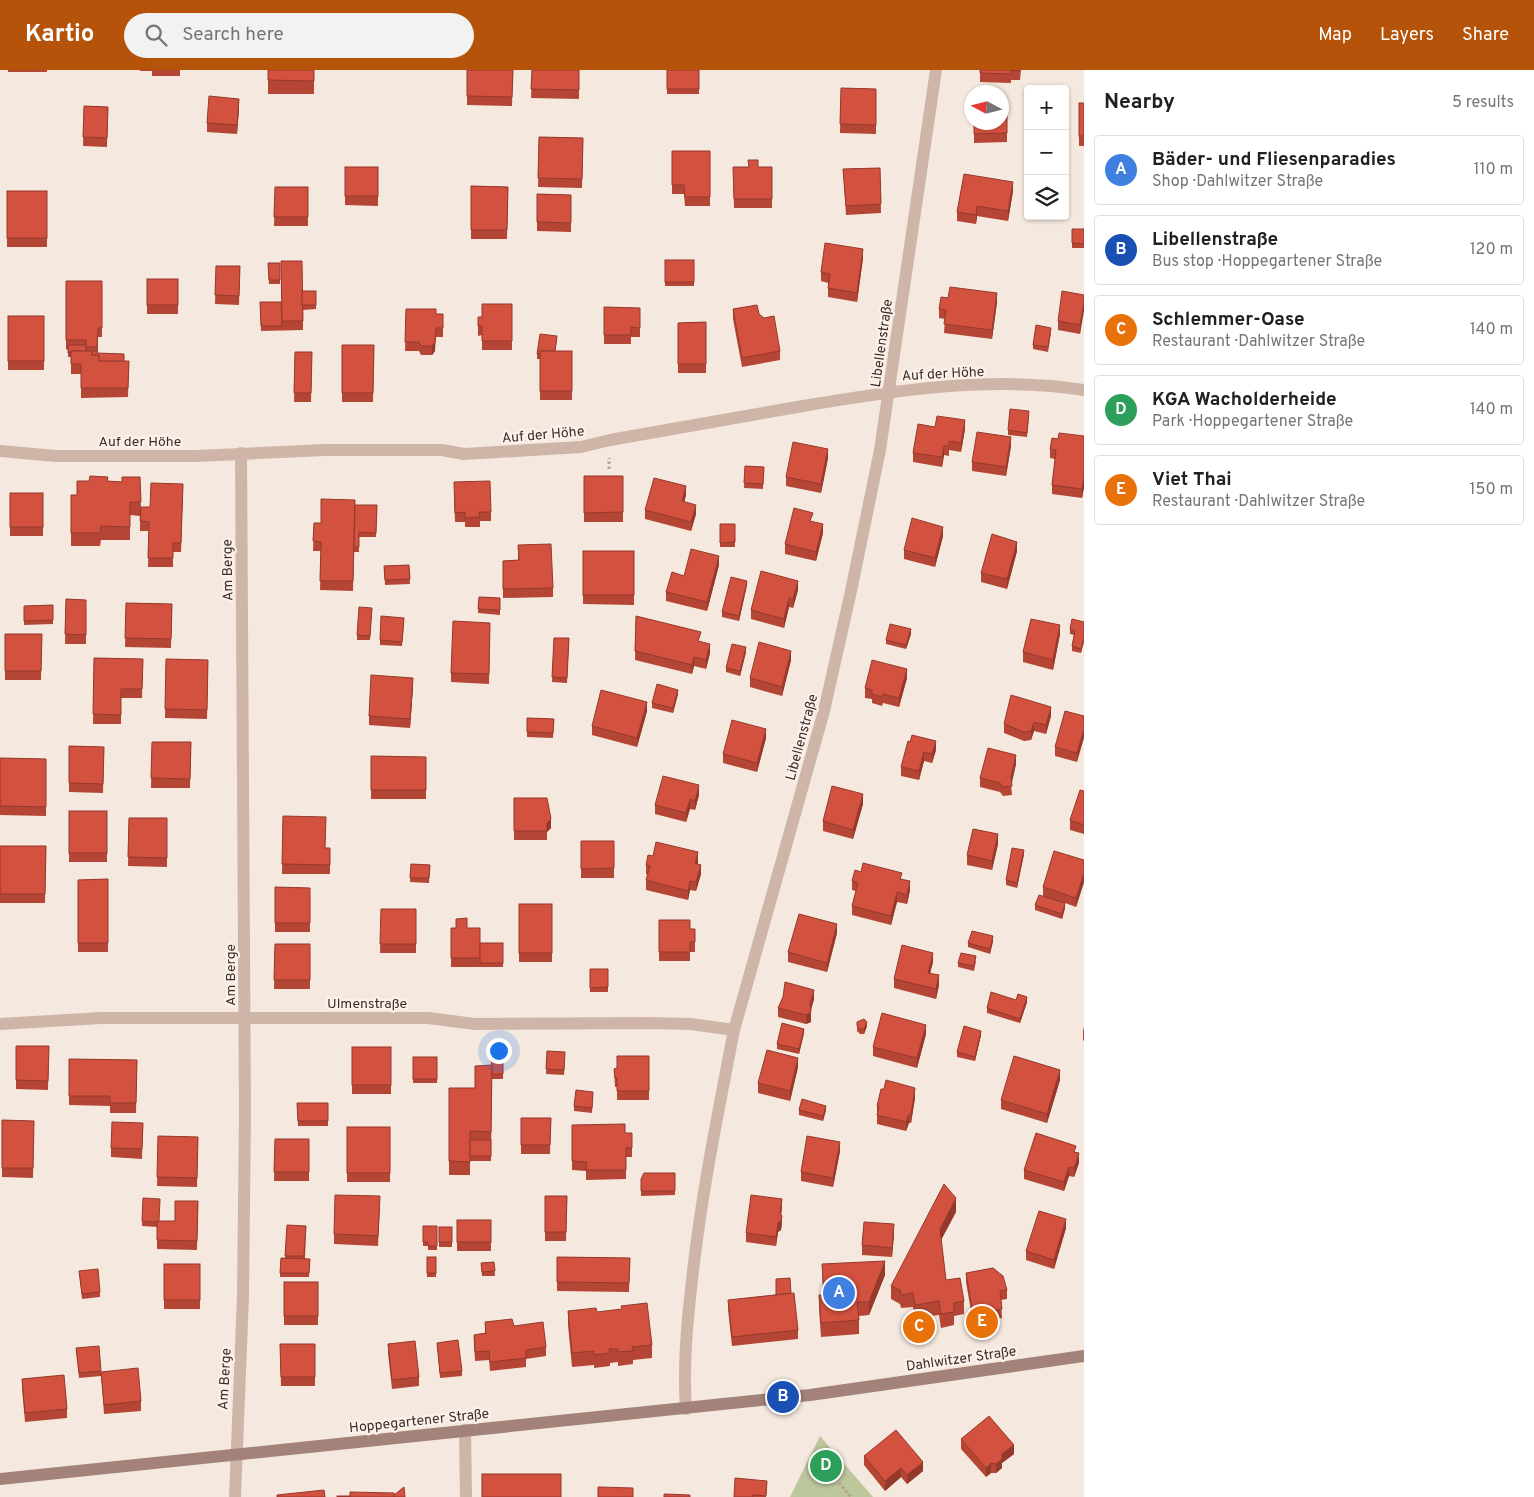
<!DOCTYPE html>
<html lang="en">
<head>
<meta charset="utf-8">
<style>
	:root { --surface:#fff; --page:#f2f2f2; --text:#202124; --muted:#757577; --line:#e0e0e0; --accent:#b45309 }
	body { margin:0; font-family:Overpass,sans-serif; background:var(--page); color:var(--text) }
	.controls { position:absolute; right:15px; top:15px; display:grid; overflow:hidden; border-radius:5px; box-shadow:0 1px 4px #0004 }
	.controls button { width:45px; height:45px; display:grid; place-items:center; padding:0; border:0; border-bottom:1px solid var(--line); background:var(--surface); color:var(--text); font:25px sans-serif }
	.compass { position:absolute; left:964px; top:15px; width:45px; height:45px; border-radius:50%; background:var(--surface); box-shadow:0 1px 4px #0004; rotate:277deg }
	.you { position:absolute; left:498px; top:980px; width:18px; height:18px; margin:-12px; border:4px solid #fff; border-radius:50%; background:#1a73e8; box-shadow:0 0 0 8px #1a73e833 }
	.badge { display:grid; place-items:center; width:32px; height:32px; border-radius:50%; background:var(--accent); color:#fff; font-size:16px; font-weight:700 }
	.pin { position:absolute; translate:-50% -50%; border:2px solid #fff; box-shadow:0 1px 5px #0006 }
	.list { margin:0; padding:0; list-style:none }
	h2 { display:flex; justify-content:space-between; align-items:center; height:65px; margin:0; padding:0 20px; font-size:21px }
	h2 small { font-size:16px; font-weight:400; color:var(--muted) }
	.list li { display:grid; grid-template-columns:32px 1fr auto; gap:15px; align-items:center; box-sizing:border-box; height:70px; margin:0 10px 10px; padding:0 10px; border:1px solid var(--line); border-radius:5px }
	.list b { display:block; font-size:19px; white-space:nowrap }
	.list p { margin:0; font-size:16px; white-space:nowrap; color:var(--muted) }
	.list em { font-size:16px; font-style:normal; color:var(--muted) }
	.icon { flex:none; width:28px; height:28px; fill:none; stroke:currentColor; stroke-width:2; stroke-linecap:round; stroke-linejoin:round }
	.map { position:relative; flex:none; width:1084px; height:1427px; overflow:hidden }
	header { display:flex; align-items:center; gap:30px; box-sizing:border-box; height:70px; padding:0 25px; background:var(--accent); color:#fff }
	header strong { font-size:24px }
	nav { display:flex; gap:28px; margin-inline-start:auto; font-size:18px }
	.search { width:350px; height:45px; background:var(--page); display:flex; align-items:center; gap:12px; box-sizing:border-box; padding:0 18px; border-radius:28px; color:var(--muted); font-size:19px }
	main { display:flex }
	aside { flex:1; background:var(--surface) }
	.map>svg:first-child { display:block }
	.green { fill:#bdc79c }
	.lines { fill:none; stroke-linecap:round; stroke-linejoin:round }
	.path { stroke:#bb9f92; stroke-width:3; stroke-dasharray:2.5 2.5; stroke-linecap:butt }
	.service { stroke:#cfb5a8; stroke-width:12 }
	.minor { stroke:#cfb5a8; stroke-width:12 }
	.secondary { stroke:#a38379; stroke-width:12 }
	.wall { fill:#b54636 }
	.shaded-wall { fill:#94392c }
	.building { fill:#d3513f; stroke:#94392c }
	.labels { text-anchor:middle; stroke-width:4.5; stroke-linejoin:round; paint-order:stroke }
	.street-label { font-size:14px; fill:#3b2d29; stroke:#fcf2eb }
</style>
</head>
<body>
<header>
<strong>Kartio</strong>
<div class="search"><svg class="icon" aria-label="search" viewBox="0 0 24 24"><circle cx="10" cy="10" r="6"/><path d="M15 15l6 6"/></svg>Search here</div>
<nav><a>Map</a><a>Layers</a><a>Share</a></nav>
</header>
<main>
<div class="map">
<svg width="1084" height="1427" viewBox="0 0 1084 1427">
	<rect width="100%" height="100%" fill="#f5e8de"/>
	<!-- green -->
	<polygon class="green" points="820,1366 873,1427 790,1427"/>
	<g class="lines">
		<!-- path -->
		<g class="path">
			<polyline points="609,399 609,388"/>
			<polyline points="839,1413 851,1427"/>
		</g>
		<!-- service -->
		<polyline class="service" points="465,1360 466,1427"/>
		<!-- minor -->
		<g class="minor">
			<path d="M0,381L56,386H197L324,380H442L464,384L581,377L610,370C672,359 735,348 797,337C891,321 989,305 1084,320"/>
			<polyline points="0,954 101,948 428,948 475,954 650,953 691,954 734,960"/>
			<path d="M686,1339C683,1296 687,1253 692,1210C701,1126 718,1043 734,960L824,641L851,521L880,380L936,0"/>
			<polyline points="235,1427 243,1226 245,1043 241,383"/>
		</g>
		<!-- secondary -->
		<polyline class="secondary" points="0,1409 810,1325 1084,1286"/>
	</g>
	<!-- wall -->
	<g class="wall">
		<rect x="8" y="0" width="39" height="2"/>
		<polygon points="140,0 180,0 180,6 152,6 152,1 140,1"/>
		<rect x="268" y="0" width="46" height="24"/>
		<polygon points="467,0 513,0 512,36 467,35"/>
		<polygon points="532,0 579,0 579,29 531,28"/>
		<rect x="667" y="0" width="32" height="24"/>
		<polygon points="980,0 1021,0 1020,10 1011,10 1011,13 980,12"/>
		<polygon points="841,18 876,19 876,64 840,63"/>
		<rect x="1079" y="33" width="5" height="43"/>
		<polygon points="1007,34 1007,72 974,73 974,52"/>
		<polygon points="84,36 108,37 107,77 83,76"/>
		<polygon points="239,38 237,64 207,62 207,53"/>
		<polygon points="539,67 583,68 582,118 538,117"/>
		<polygon points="672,81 710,81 710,136 685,136 684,124 672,124"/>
		<polygon points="345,97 378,97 378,136 345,135"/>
		<polygon points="733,97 772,97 772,138 734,138"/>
		<polygon points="880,98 881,143 846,145 843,99"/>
		<polygon points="471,116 508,117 507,169 471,169"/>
		<polygon points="275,117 308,117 308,156 274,156"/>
		<rect x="7" y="121" width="40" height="56"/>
		<polygon points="1013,121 1008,151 977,146 976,154 957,151 957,142"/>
		<polygon points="537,124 571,125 571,162 537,161"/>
		<rect x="1072" y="159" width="12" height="19"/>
		<polygon points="863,188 857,232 828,227 828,213 821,211 821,202"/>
		<rect x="665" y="190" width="29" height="26"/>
		<polygon points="268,193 280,193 280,214 269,214"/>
		<polygon points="216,196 240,196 239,235 215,234"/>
		<rect x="147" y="209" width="31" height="35"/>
		<polygon points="66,211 102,211 102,267 98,267 98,283 124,291 129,291 128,327 81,328 81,304 71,304 71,287 68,287 68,280 66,279"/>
		<polygon points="302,221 316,235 316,239 303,240 303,260 261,261 260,232 281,232"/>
		<polygon points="1084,225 1080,264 1058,260 1058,251"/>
		<polygon points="997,232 992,269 944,263 945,249 939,248 939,239"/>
		<polygon points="512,234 512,280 482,280 482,265 478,266 478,247 482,247"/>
		<polygon points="604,237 640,238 640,267 631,267 631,274 604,274"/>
		<polygon points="406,239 436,244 443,244 443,267 436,267 435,281 432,285 421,285 419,281 405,281"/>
		<polygon points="733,239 759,244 764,248 780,281 780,290 742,297 733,249"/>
		<rect x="8" y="246" width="36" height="54"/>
		<polygon points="706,252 706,303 678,303 678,253"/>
		<polygon points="1051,263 1048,282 1033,279 1033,275"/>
		<polygon points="557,270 555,281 572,281 572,330 540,330 540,289 537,289 537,284"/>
		<polygon points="342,275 374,275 373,332 342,332"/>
		<polygon points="295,282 312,282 311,332 294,332"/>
		<polygon points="1029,345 1027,367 1008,365 1008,360"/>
		<polygon points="935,357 965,359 961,382 949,380 949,386 944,385 942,397 913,392 913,383"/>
		<polygon points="1084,366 1084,417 1082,428 1052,424 1052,415 1055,389 1050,388 1050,379 1058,369"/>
		<polygon points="1011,376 1006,406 972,401 972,392"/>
		<polygon points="828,388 821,423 786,416 786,407"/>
		<polygon points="745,396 764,397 763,419 744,418"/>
		<rect x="584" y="406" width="39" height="46"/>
		<polygon points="140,407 141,437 150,437 183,414 181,482 173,482 173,497 148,497 149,461 140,461 140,446 130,445 130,470 101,470 100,476 71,476 71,425 77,425 108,411 122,412"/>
		<polygon points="454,422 491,442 491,451 480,451 480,457 465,457 465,452 455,452"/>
		<rect x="10" y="423" width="33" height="43"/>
		<polygon points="686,425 684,432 696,444 691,461 645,449 645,440"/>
		<polygon points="355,435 377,435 376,467 359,467 359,482 354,482 353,521 320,520 321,481 313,481 314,453 321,453"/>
		<polygon points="813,452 823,463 816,491 785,484 785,474"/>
		<rect x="720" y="454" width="15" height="23"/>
		<polygon points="943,466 935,497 904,489 904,480"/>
		<polygon points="518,475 553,518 553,527 503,528 503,491 518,490"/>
		<polygon points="583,481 634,481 634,535 583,534"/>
		<polygon points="1017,481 1007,519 981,512 981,503"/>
		<polygon points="409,495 410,514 385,515 384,496"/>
		<polygon points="719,495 707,541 666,531 666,522 684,506"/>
		<polygon points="747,515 739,551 722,547 722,542"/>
		<polygon points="798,520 793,538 789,537 784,558 751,549 751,540"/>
		<polygon points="479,527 500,528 500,545 478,543"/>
		<polygon points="66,529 86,530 86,574 65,574"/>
		<polygon points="126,533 172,534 171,578 125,577"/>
		<polygon points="53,535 53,554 24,555 24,536"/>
		<polygon points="372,538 370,570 357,570 357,565"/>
		<polygon points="636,546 701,572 710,583 706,599 694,596 692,604 635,590"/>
		<polygon points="1084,552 1081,583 1072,581 1072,576 1074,565 1070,564 1070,559"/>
		<polygon points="404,553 402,576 380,575 380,570"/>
		<polygon points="490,562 489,614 451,612 451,603"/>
		<polygon points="5,564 42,564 41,610 5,610"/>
		<polygon points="911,564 906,579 886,574 886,570"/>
		<polygon points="1060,564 1053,600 1023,592 1023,582"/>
		<polygon points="554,568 569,568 567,613 552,612"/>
		<polygon points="746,582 740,606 726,602 726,598"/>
		<polygon points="94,588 143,589 142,628 121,628 121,654 93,654"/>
		<polygon points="166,589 208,590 207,649 165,648"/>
		<polygon points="791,590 782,626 750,617 750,608"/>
		<polygon points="907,608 899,637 883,633 882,636 872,633 872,629 865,628 865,618"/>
		<polygon points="413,617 410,658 369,655 369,646"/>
		<polygon points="678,624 673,643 652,638 652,633"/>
		<polygon points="647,641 637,677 592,665 592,656"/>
		<polygon points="1051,646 1046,664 1034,661 1031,670 1024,671 1004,663 1004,654"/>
		<polygon points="1084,646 1077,692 1055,686 1055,677"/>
		<polygon points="527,648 554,649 553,668 527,667"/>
		<polygon points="766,668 757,702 723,693 723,684"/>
		<polygon points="908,671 936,680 932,693 924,691 919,710 901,706 901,697"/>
		<polygon points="152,672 191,672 190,718 151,718"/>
		<polygon points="69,676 104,677 103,723 69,722"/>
		<polygon points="371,686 426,687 426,729 371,729"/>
		<polygon points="0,688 46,689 46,746 0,745"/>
		<polygon points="1016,694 1011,714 1012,725 1003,726 1000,722 980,717 980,708"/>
		<polygon points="1084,721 1084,764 1070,760 1070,750"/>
		<polygon points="699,725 695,740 690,739 686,752 655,744 655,735"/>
		<polygon points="514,728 551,758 547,762 547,770 514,770"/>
		<polygon points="863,734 853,769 823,761 823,751"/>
		<rect x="69" y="741" width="38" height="51"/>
		<polygon points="283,746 325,778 330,778 330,804 282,804"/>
		<polygon points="129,748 167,748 167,797 128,796"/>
		<rect x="581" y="771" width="33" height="37"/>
		<polygon points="998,774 992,800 967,795 967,785"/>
		<polygon points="0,776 46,776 45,833 0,833"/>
		<polygon points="1024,784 1017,818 1006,815 1006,810"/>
		<polygon points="653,786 698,792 697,794 701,804 696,821 690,820 688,830 646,820 646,810 648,805 646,804 646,795"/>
		<polygon points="1084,790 1084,812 1076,837 1065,833 1065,838 1062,849 1035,840 1035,835 1043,826 1043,817"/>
		<polygon points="411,794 430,795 429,813 410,812"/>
		<polygon points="861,802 902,809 910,820 907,834 897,832 891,855 852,845 852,836 856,821 852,820 852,811"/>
		<polygon points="108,809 108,882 78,882 78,810"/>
		<polygon points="275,817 310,818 310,862 275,862"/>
		<rect x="519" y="834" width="33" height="58"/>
		<polygon points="381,839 416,839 416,883 380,883"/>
		<polygon points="659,850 690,859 695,859 695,882 690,882 690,891 659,891"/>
		<polygon points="451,858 467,858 480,887 503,873 503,897 451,897"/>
		<polygon points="837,863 827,902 788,892 788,882"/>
		<polygon points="993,871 990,884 968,877 968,873"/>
		<polygon points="275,874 310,874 310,919 274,919"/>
		<polygon points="976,891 974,901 958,897 958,893"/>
		<polygon points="933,892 930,903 939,915 936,929 894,918 894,909"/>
		<rect x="590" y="899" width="18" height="23"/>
		<polygon points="814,929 811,940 811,952 806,954 778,947 778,938"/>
		<polygon points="1016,930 1027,932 1020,953 987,943 987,938"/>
		<polygon points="857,952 867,956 864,964 860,964 857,961"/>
		<polygon points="1084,957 1084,971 1083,970 1083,961"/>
		<polygon points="804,963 799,984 777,979 777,974"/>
		<polygon points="926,964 917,998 873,986 873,977"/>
		<polygon points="981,965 975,991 957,987 957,982"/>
		<polygon points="16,976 49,976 48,1020 16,1019"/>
		<rect x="352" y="977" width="39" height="47"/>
		<polygon points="547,981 565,986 564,1005 546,1004"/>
		<polygon points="503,986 503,1009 492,1009 491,1091 470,1091 470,1075 470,1105 449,1105 449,1018 475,1018 491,995"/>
		<polygon points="649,986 649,1030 617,1030 617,1017 615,1017 614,999 617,998"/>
		<rect x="413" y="987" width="24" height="26"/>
		<polygon points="69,989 137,990 136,1043 110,1043 110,1036 69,1035"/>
		<polygon points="798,997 790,1031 758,1023 758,1013"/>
		<polygon points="1060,1010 1047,1053 1001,1039 1001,1030"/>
		<polygon points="593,1026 592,1043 574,1041 574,1036"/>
		<polygon points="915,1028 911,1053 909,1053 906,1061 877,1054 877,1036"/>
		<polygon points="297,1033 328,1033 328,1056 298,1056"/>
		<polygon points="799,1040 826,1040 823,1051 799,1045"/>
		<polygon points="521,1048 551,1048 550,1084 521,1084"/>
		<polygon points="2,1050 34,1051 33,1108 2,1107"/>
		<polygon points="143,1053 142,1089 111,1087 111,1078"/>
		<polygon points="572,1055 625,1063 632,1063 632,1087 626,1087 626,1109 586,1110 586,1101 572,1100"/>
		<rect x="347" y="1057" width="43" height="55"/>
		<polygon points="158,1066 198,1067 197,1117 157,1116"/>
		<polygon points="275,1069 309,1069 309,1111 274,1111"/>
		<polygon points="840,1081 833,1117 801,1111 801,1102"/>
		<polygon points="1079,1093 1074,1107 1069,1106 1064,1121 1024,1109 1024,1100"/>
		<polygon points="675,1103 675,1125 641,1126 641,1109"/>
		<polygon points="545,1126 567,1126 566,1171 545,1171"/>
		<polygon points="143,1128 159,1151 175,1151 198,1131 197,1180 157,1179 157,1157 142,1156"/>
		<polygon points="380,1135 378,1176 334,1174 334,1164"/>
		<polygon points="782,1138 781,1144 782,1155 781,1160 778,1162 776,1176 746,1172 746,1163"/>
		<polygon points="956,1142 941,1170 946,1210 964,1231 964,1244 954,1246 954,1255 941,1258 939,1245 915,1248 913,1237 901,1238 900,1234 891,1229 891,1216"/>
		<rect x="457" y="1150" width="34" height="31"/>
		<polygon points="287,1155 306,1156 305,1189 310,1189 309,1207 280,1207 281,1188 285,1188"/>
		<polygon points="423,1156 437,1156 437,1180 428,1180 428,1176 423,1176"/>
		<rect x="439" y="1157" width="13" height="20"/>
		<polygon points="1066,1158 1054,1199 1026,1190 1026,1181"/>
		<polygon points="894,1164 892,1187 862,1185 862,1175"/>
		<rect x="427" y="1187" width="9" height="20"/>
		<polygon points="557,1187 630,1188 629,1222 557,1221"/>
		<polygon points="494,1192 495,1206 482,1206 481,1193"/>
		<rect x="164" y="1194" width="36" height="45"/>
		<polygon points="822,1194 885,1205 869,1245 859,1246 859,1264 821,1267 819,1239 819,1225 823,1225"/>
		<polygon points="79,1201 100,1222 100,1227 82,1229"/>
		<polygon points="966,1203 1007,1220 1007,1229 1001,1230 1002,1248 973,1253 966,1212"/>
		<rect x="284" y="1212" width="34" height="43"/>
		<polygon points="791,1223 798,1260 798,1269 732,1276 728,1239 728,1230"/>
		<polygon points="568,1241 597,1242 652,1275 652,1288 633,1290 633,1294 618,1296 618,1292 610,1293 610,1296 594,1298 594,1295 572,1297 568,1255"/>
		<polygon points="485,1252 514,1256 546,1277 546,1286 526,1289 526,1297 490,1301 489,1290 475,1291 474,1274 474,1265 485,1263"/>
		<polygon points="437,1273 462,1301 462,1306 440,1308"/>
		<polygon points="280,1274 315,1274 315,1316 281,1316"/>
		<polygon points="388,1274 419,1307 419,1316 392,1319 388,1283"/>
		<polygon points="76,1278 101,1301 101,1306 79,1308"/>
		<polygon points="101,1302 141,1331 141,1341 104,1344"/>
		<polygon points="22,1309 67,1339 67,1348 25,1352 22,1318"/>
		<polygon points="961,1369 1014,1384 1002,1393 1002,1398 996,1403 991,1403 986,1407 961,1379"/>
		<polygon points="864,1386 923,1401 907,1414 901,1407 885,1421 864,1395"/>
		<polygon points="767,1416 766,1427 734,1427"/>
	</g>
	<!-- shaded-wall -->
	<g class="shaded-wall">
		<polygon points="239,29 239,38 237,64 237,55"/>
		<polygon points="1013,112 1013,121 1008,151 1008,141"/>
		<polygon points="977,136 977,146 976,154 976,145"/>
		<polygon points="863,179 863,188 857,232 857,223"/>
		<polygon points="997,223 997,232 992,269 992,260"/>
		<polygon points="1084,232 1084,241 1080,264 1080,255"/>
		<polygon points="435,272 435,281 432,285 432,276"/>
		<polygon points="965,350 965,359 961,382 961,373"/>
		<polygon points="1011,367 1011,376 1006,406 1006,397"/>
		<polygon points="944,376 944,385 942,397 942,387"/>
		<polygon points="828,379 828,388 821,423 821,414"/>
		<polygon points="1084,407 1084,417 1082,428 1082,419"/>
		<polygon points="686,416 686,425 682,441 682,431"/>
		<polygon points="696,435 696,444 691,461 691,452"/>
		<polygon points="823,454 823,463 816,491 816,482"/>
		<polygon points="943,457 943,466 935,497 935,488"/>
		<polygon points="1017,472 1017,481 1007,519 1007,509"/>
		<polygon points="719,486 719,495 707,541 707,532"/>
		<polygon points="747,511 747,515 739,551 739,546"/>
		<polygon points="798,511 798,520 793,538 793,529"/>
		<polygon points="789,528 789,537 784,558 784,549"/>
		<polygon points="1060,555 1060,564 1053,600 1053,590"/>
		<polygon points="911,559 911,564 906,579 906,575"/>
		<polygon points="1084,568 1084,572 1081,583 1081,579"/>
		<polygon points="710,574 710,583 706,599 706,590"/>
		<polygon points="746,577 746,582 740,606 740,601"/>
		<polygon points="791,581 791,590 782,626 782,617"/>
		<polygon points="694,587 694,596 692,604 692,595"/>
		<polygon points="907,599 907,608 899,637 899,628"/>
		<polygon points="413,608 413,617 410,658 410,649"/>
		<polygon points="678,620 678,624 673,643 673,638"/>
		<polygon points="647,632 647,641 637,677 637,668"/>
		<polygon points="1051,637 1051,646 1046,664 1046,655"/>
		<polygon points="1034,652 1034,661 1031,670 1031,661"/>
		<polygon points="766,659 766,668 757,702 757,693"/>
		<polygon points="1084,659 1084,668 1077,692 1077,683"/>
		<polygon points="936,671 936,680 932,693 932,684"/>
		<polygon points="924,682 924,691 919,710 919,701"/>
		<polygon points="1016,685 1016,694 1011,717 1011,707"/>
		<polygon points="699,715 699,725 695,740 695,731"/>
		<polygon points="863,724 863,734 853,769 853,760"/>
		<polygon points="690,729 690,739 686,752 686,743"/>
		<polygon points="551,749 551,758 547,762 547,770 547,753"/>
		<polygon points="998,764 998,774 992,800 992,791"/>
		<polygon points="1024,780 1024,784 1017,818 1017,813"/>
		<polygon points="698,782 698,792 695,802 695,793"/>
		<polygon points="701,795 701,804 696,821 696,812"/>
		<polygon points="1084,803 1084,812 1076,837 1076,828"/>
		<polygon points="690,811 690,820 688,830 688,821"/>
		<polygon points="910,811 910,820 907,834 907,825"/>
		<polygon points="897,822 897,832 891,855 891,846"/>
		<polygon points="1065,833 1065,838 1062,849 1062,844"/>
		<polygon points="837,854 837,863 827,902 827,893"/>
		<polygon points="993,866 993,871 990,884 990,879"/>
		<polygon points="933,883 933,892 928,912 928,903"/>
		<polygon points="939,905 939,915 936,929 936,919"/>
		<polygon points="814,920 814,929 810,943 811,942 811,952 806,954 806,945"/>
		<polygon points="1027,927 1027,932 1020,953 1020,949"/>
		<polygon points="867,952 867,956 864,964 864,959"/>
		<polygon points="926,955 926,964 917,998 917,988"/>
		<polygon points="804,959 804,963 799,984 799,979"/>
		<polygon points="981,961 981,965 975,991 975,987"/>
		<polygon points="798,988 798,997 790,1031 790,1021"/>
		<polygon points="1060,1000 1060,1010 1047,1053 1047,1044"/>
		<polygon points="915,1018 915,1028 911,1053 911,1044"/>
		<polygon points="826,1036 826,1040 823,1051 823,1046"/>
		<polygon points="909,1044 909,1053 906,1061 906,1052"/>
		<polygon points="840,1072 840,1081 833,1117 833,1108"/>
		<polygon points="1079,1083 1079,1093 1074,1107 1074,1098"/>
		<polygon points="1069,1097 1069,1106 1064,1121 1064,1112"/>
		<polygon points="956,1128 956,1142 940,1172 940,1159"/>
		<polygon points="782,1129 782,1138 780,1152 780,1143"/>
		<polygon points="782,1146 781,1160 778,1162 776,1176 776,1167 778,1153"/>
		<polygon points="1066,1149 1066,1158 1054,1199 1054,1190"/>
		<polygon points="894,1154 894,1164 892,1187 892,1178"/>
		<polygon points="885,1191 885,1205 869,1245 869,1232"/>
		<polygon points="1014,1375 1014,1384 1002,1393 1002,1398 996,1403 996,1394 1002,1384"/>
		<polygon points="923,1392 923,1401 907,1414 907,1405"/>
		<polygon points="991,1393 991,1403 986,1407 986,1398"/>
		<polygon points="901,1398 901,1407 885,1421 885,1411"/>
	</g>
	<!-- building -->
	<g class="building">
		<polygon points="268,0 314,0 314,11 268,10"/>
		<polygon points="467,0 513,0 512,27 467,26"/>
		<polygon points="532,0 579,0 579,20 531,19"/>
		<rect x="667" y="0" width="32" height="19"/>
		<polygon points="980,0 1020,0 1020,1 1011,0 1011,4 980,3"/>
		<polygon points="841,18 876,19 876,55 840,54"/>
		<polygon points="209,26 239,29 237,55 207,53"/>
		<rect x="1079" y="33" width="5" height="33"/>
		<polygon points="1002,34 1007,34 1007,63 974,64 974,52 1002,52"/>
		<polygon points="84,36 108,37 107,68 83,67"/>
		<polygon points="539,67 583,68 582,109 538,108"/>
		<polygon points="672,81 710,81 710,127 685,127 684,115 672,115"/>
		<polygon points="748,90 758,90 758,97 772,97 772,129 734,129 733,97 749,97"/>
		<rect x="345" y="97" width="33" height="29"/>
		<polygon points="880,98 881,134 846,136 843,99"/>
		<polygon points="964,104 1013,112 1008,141 977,136 976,145 957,142"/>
		<polygon points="471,116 508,117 507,160 471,160"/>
		<polygon points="275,117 308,117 308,147 274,147"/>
		<rect x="7" y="121" width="40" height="47"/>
		<polygon points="537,124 571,125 571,153 537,152"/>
		<polygon points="1072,159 1084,159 1084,174 1072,173"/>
		<polygon points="825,173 863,179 857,223 828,218 830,204 821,202"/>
		<rect x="665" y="190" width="29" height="22"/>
		<polygon points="281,191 302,191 303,251 282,251"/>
		<polygon points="268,193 280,193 280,210 269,210"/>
		<polygon points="216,196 240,196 239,226 215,225"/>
		<rect x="147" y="209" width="31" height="26"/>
		<polygon points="66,211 102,211 102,258 98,258 97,277 86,277 86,270 66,270"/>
		<polygon points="950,217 997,223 992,260 944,254 946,240 939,239 941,227 948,228"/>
		<rect x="302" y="221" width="14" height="14"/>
		<polygon points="1062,221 1084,225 1084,232 1080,255 1058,251"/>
		<polygon points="260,232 281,232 282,256 261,256"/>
		<polygon points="482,234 512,234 512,271 482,271 482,256 478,256 478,247 482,247"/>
		<polygon points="757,235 759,244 764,248 774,246 780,281 742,288 733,239"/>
		<polygon points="604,237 640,238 640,258 631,257 631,265 604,265"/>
		<polygon points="406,239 436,239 436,244 443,244 443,258 436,258 435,272 432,276 421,276 419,272 405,272"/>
		<rect x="8" y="246" width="36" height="45"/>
		<polygon points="706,252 706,294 678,294 678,253"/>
		<polygon points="1036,255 1051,258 1048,277 1033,275"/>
		<polygon points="540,264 557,266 555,281 540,281 540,284 537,284"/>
		<polygon points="68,275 86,275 86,281 71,281 71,283 68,283"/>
		<polygon points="342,275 374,275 373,323 342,323"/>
		<polygon points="71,281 92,281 92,285 99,285 99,291 129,291 128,318 81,318 81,294 71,294"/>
		<polygon points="92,281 97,281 97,283 124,284 124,291 99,291 99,285 92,285"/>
		<rect x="540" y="281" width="32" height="40"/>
		<polygon points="295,282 312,282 311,323 294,323"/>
		<polygon points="1010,339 1029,341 1027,363 1008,360"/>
		<polygon points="937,346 965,350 961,373 949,371 949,376 944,376 942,387 913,383 918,354 935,357"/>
		<polygon points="977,362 1011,367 1006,397 972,392"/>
		<polygon points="1059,363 1084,366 1084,407 1082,419 1052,415 1056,380 1050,379 1052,368 1058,369"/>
		<polygon points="793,372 828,379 821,414 786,407"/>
		<polygon points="745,396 764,397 763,414 744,413"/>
		<polygon points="90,406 108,407 107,411 122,412 122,407 140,407 141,432 130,432 130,457 101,456 100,463 71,463 71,425 77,425 77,411 89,411"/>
		<polygon points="584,406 623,406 623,442 584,443"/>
		<polygon points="654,408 686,416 682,431 696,435 691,452 645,440"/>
		<polygon points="490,411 491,442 479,442 480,447 465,448 465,442 455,443 454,412"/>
		<polygon points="151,413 183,414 181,473 173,473 173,488 148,488 149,452 140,451 141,437 150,437"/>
		<rect x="10" y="423" width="33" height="34"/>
		<polygon points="321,429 355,430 353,511 320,511 321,472 313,471 314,453 321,453"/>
		<polygon points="355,435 377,435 376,463 359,462 359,477 354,477"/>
		<polygon points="794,438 813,443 810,451 823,454 816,482 785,474"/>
		<polygon points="912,448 943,457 935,488 904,480"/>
		<polygon points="720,454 735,454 735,472 720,473"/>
		<polygon points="992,464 1017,472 1007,509 981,503"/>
		<polygon points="551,474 553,518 503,519 503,491 519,490 518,475"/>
		<polygon points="691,479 719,486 707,532 666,522 672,502 684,506"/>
		<rect x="583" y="481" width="51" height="44"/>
		<polygon points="409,495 410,509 385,510 384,496"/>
		<polygon points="761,501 798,511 793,529 789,528 784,549 751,540"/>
		<polygon points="731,507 747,511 739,546 722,542"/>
		<polygon points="479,527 500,528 500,540 478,539"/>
		<polygon points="66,529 86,530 86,565 65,564"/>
		<polygon points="126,533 172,534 171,569 125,568"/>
		<polygon points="53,535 53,550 24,551 24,536"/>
		<polygon points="359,537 372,538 370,566 357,565"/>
		<polygon points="381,546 404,548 402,572 380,570"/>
		<polygon points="636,546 701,562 698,571 710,574 706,590 694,587 692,595 635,581"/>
		<polygon points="1031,549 1060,555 1053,590 1023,582"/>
		<polygon points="1072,549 1084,552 1084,568 1081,579 1072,576 1075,561 1070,559"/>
		<polygon points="453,551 490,553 489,604 451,603"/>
		<polygon points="890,554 911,559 906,575 886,570"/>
		<polygon points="5,564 42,564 41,601 5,601"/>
		<polygon points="554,568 569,568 567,608 552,607"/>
		<polygon points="759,572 791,581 782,617 750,608"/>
		<polygon points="732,574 746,577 740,601 726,598"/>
		<polygon points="94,588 143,589 142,619 121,619 121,645 93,644"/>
		<polygon points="166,589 208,590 207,640 165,639"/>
		<polygon points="872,590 907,599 899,628 883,624 882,627 872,624 872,620 865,618"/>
		<polygon points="371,605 413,608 410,649 369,646"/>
		<polygon points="657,614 678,620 673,638 652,633"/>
		<polygon points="601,620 647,632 637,668 592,656"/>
		<polygon points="1011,625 1051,637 1046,655 1034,652 1031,661 1024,662 1004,654"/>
		<polygon points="1065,641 1084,646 1084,659 1077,683 1055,677"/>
		<polygon points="527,648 554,649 553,663 527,662"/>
		<polygon points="732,650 766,659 757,693 723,684"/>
		<polygon points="912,665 936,671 932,684 924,682 919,701 901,697 908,671 910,672"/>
		<polygon points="152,672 191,672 190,709 151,708"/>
		<polygon points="69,676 104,677 103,714 69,713"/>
		<polygon points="988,678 1016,685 1011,707 1012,716 1003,717 1000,713 980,708"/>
		<polygon points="371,686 426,687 426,720 371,720"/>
		<polygon points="0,688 46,689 46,737 0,736"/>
		<polygon points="663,706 699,715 695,731 690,729 686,743 655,735"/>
		<polygon points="832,716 863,724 853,760 823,751"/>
		<polygon points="1080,720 1084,721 1084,755 1070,750"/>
		<polygon points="514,728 547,728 551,749 547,753 547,761 514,761"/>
		<rect x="69" y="741" width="38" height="42"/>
		<polygon points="283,746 326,747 325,778 330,778 330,795 282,794"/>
		<polygon points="129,748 167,748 167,788 128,787"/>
		<polygon points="973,759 998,764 992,791 967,785"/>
		<polygon points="581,771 614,771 614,798 581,799"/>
		<polygon points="656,772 698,782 695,793 701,795 696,812 690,811 688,821 646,810 650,796 646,795 648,785 653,786"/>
		<polygon points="0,776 46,776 45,824 0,824"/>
		<polygon points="1012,778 1024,780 1017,813 1006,810"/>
		<polygon points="1054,781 1084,790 1084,803 1076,828 1043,817"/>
		<polygon points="863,793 902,803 900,809 910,811 907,825 897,822 891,846 852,836 858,813 852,811 855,800 861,802"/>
		<polygon points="411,794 430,795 429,808 410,808"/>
		<polygon points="108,809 108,873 78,873 78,810"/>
		<polygon points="275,817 310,818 310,853 275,853"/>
		<polygon points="1039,825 1065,833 1062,844 1035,835"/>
		<rect x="519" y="834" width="33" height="49"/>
		<polygon points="381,839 416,839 416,874 380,874"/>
		<polygon points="799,844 837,854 827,893 788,882"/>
		<polygon points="467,848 467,858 480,858 480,888 451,888 451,858 456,858 456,849"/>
		<polygon points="659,850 690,850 690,859 695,859 695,872 690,872 690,882 659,882"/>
		<polygon points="972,861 993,866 990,879 968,873"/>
		<rect x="480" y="873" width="23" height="20"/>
		<polygon points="275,874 310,874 310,910 274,910"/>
		<polygon points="902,875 933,883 928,903 939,905 936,919 894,909"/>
		<polygon points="961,883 976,886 974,896 958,893"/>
		<polygon points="590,899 608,899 608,917 590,918"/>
		<polygon points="785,912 814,920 810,934 811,942 806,945 778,938 783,927"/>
		<polygon points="991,922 1016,930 1018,924 1027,927 1020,949 987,938"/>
		<polygon points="882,943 926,955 917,988 873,977"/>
		<polygon points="864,949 867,952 864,959 860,959 857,956 857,952"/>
		<polygon points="782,953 804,959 799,979 777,974"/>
		<polygon points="964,956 981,961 975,987 957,982"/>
		<polygon points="16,976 49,976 48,1011 16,1010"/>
		<rect x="352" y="977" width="39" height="38"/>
		<polygon points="767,980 798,988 790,1021 758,1013"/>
		<polygon points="547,981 565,982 564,1000 546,999"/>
		<polygon points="491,986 503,986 503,1004 492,1004"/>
		<polygon points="617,986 649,986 649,1021 617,1021 617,1008 615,1008 614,999 617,998"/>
		<polygon points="1014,986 1060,1000 1047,1044 1001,1030"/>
		<rect x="413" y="987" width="24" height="22"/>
		<polygon points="69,989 137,990 136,1033 110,1033 110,1026 69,1026"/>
		<polygon points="492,995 491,1062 470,1061 470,1092 449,1091 449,1018 475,1018 475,996"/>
		<polygon points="886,1010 915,1018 911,1044 909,1044 906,1052 877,1045 879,1036 877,1036 881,1019 884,1019"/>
		<polygon points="576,1020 593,1022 592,1038 574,1036"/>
		<polygon points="802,1029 826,1036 823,1046 799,1040"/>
		<polygon points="297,1033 328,1033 328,1051 298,1051"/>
		<polygon points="521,1048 551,1048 550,1075 521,1075"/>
		<polygon points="2,1050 34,1051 33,1098 2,1098"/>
		<polygon points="112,1052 143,1053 142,1079 111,1078"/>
		<polygon points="625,1054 625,1063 632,1063 632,1078 626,1078 626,1100 586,1100 587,1092 572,1091 572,1055"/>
		<rect x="347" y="1057" width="43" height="46"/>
		<polygon points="1036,1063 1076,1076 1074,1082 1079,1083 1074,1098 1069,1097 1064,1112 1024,1100"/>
		<polygon points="158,1066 198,1067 197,1108 157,1107"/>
		<polygon points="807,1066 840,1072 833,1108 801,1102"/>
		<polygon points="275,1069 309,1069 309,1102 274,1102"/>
		<rect x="470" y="1070" width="21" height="16"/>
		<polygon points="644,1103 675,1103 675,1121 641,1121 641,1109"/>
		<polygon points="944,1114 956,1128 940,1159 946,1210 960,1208 964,1231 954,1233 954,1242 941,1244 939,1231 915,1235 913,1223 901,1225 900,1220 891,1216"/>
		<polygon points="335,1125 380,1126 378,1166 334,1164"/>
		<polygon points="751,1125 782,1129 780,1143 782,1146 781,1151 778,1153 776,1167 746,1163"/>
		<polygon points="545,1126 567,1126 566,1162 545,1162"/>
		<polygon points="143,1128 160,1129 159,1151 157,1151 157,1152 142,1151"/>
		<polygon points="175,1131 198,1131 197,1171 157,1170 157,1151 175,1151"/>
		<polygon points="1039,1141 1066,1149 1054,1190 1026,1181"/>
		<rect x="457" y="1150" width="34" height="22"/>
		<polygon points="864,1152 894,1154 892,1178 862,1175"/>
		<polygon points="287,1155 306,1156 304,1186 285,1186"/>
		<polygon points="423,1156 437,1156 437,1176 428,1176 428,1172 423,1172"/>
		<rect x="439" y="1157" width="13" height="15"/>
		<rect x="427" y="1187" width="9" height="16"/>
		<polygon points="557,1187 630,1188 629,1213 557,1212"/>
		<polygon points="281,1188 310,1189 309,1203 280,1203"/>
		<polygon points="885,1191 869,1232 857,1232 859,1250 821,1253 819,1225 824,1225 822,1194"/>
		<polygon points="494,1192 495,1201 482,1202 481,1193"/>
		<rect x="164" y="1194" width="36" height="36"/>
		<polygon points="993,1198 1003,1206 1007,1220 1000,1221 1002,1239 973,1244 966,1203"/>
		<polygon points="98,1199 100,1222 82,1224 79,1201"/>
		<polygon points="790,1208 791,1223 776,1225 776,1209"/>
		<rect x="284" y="1212" width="34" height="34"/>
		<polygon points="794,1223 798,1260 732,1267 728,1230"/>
		<polygon points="647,1233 652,1275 632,1277 633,1281 618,1282 618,1279 609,1279 610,1283 594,1285 594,1281 572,1283 568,1241 596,1238 597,1242 622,1239 621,1236"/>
		<polygon points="512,1249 514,1256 543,1252 546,1277 526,1280 526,1288 490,1292 489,1281 475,1282 474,1265 486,1263 485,1252"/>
		<polygon points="458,1270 462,1301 440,1303 437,1273"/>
		<polygon points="415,1271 419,1307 392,1310 388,1274"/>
		<polygon points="280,1274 315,1274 315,1307 281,1307"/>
		<polygon points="99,1276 101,1301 79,1303 76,1278"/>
		<polygon points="138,1298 141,1331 104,1335 101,1302"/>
		<polygon points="64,1305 67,1339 25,1343 22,1309"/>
		<polygon points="989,1346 1014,1375 1002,1384 1002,1389 996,1394 991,1393 986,1398 961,1369"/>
		<polygon points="896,1360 923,1392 907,1405 901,1398 885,1411 864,1386"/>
		<rect x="482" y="1404" width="79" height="23"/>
		<polygon points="735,1408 767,1411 766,1426 753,1425 753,1427 734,1427"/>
		<polygon points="404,1417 405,1427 394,1427 394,1425"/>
		<polygon points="598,1417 633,1418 633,1427 598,1427"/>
		<polygon points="324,1420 325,1427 277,1427 277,1425"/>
		<polygon points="350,1422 394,1423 394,1427 350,1427"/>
		<polygon points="664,1424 690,1425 690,1427 664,1427"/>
		<rect x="337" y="1426" width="13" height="1"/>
	</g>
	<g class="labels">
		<!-- street labels -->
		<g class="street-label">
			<text transform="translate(881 273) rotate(-82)" y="5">Libellenstraße</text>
			<text transform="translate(943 303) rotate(-3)" y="5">Auf der Höhe</text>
			<text transform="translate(543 364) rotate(-5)" y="5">Auf der Höhe</text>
			<text x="140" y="376">Auf der Höhe</text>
			<text transform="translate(227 500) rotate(-91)" y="5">Am Berge</text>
			<text transform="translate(801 667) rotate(-75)" y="5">Libellenstraße</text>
			<text transform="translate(230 905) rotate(-90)" y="5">Am Berge</text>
			<text x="367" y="938">Ulmenstraße</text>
			<text transform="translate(961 1288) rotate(-8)" y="5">Dahlwitzer Straße</text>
			<text transform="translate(224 1309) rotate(-87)" y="5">Am Berge</text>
			<text transform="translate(419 1350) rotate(-6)" y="5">Hoppegartener Straße</text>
		</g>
	</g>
</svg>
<div class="controls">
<button>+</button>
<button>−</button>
<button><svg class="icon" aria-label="layers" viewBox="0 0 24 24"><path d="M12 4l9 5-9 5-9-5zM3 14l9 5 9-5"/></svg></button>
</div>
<svg class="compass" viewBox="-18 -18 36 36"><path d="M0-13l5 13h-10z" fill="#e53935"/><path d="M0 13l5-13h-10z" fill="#757577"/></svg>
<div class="you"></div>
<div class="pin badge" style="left:839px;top:1223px;background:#3f7fe0">A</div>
<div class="pin badge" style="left:783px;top:1327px;background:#1a4fb4">B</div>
<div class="pin badge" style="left:919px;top:1257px;background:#e8710a">C</div>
<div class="pin badge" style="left:826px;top:1396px;background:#2e9e5b">D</div>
<div class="pin badge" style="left:982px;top:1252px;background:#e8710a">E</div>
</div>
<aside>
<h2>Nearby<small>5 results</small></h2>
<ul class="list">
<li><span class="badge" style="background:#3f7fe0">A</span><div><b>Bäder- und Fliesenparadies</b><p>Shop · Dahlwitzer Straße</p></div><em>110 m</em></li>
<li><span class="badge" style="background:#1a4fb4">B</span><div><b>Libellenstraße</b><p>Bus stop · Hoppegartener Straße</p></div><em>120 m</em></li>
<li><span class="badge" style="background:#e8710a">C</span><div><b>Schlemmer-Oase</b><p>Restaurant · Dahlwitzer Straße</p></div><em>140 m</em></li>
<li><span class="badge" style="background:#2e9e5b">D</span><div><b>KGA Wacholderheide</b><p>Park · Hoppegartener Straße</p></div><em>140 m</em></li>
<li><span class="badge" style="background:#e8710a">E</span><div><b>Viet Thai</b><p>Restaurant · Dahlwitzer Straße</p></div><em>150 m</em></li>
</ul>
</aside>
</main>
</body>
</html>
